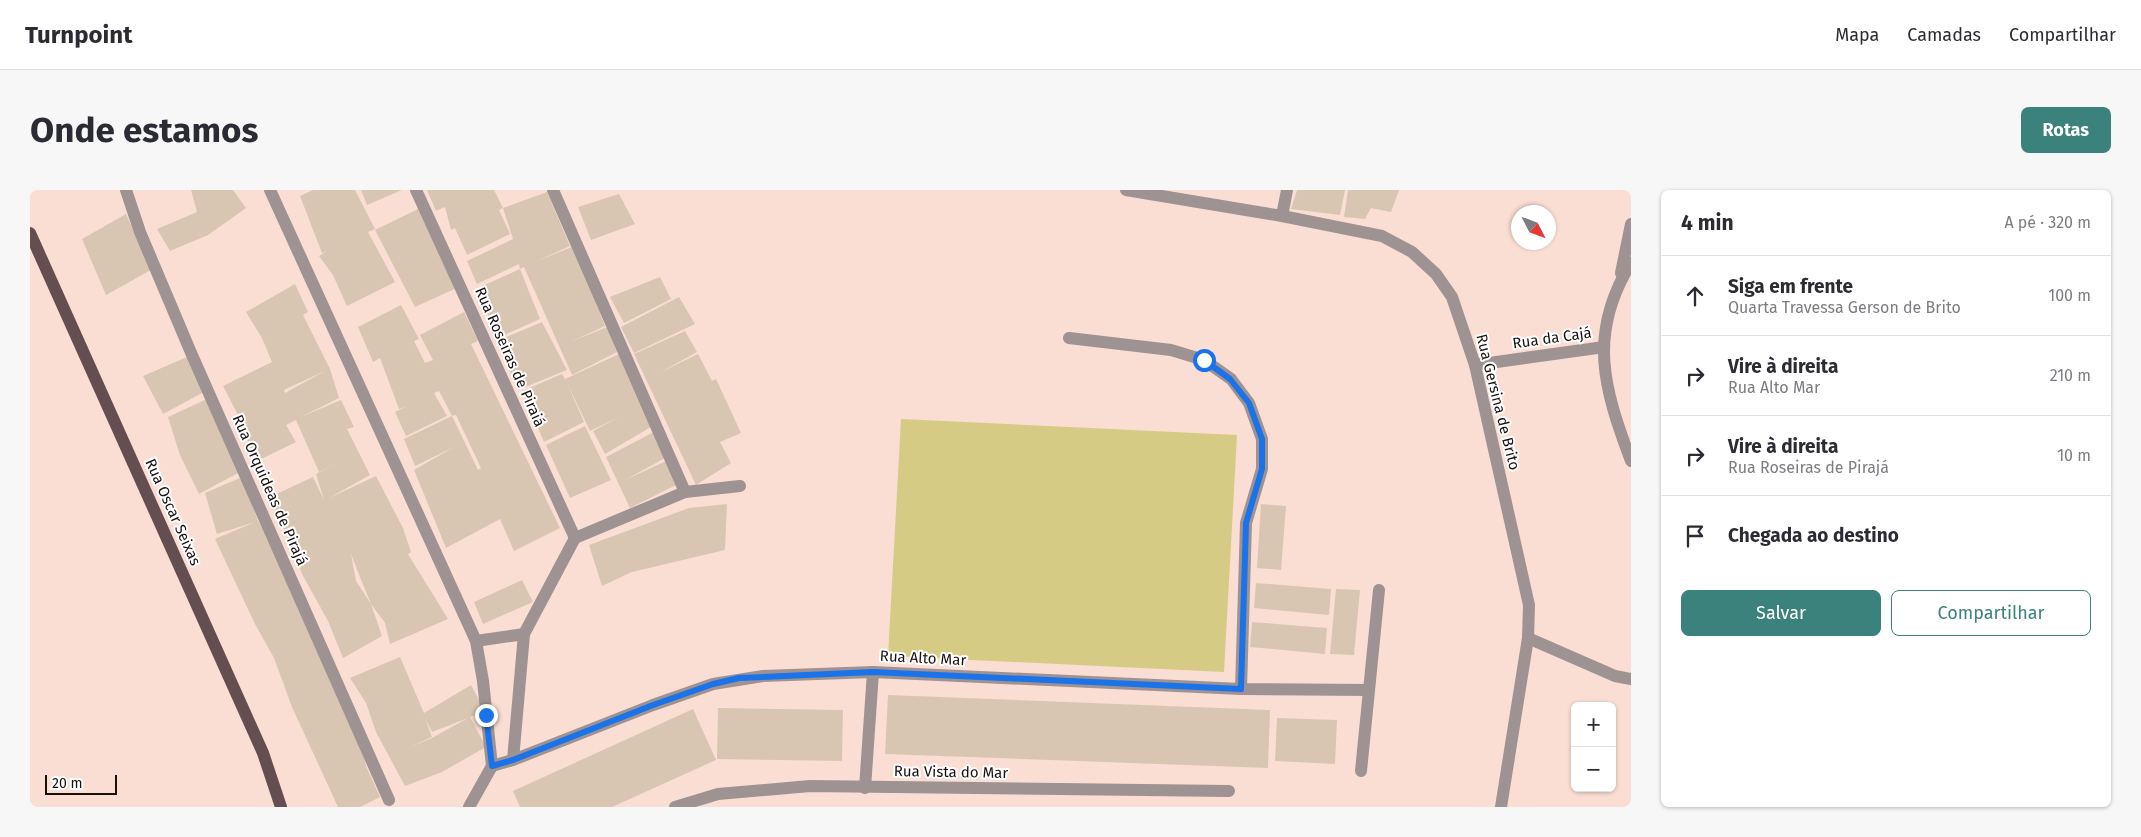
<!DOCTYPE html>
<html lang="pt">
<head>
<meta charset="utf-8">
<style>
	:root { --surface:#fff; --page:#f7f7f7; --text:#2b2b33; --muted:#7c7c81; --line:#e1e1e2; --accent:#3b827c }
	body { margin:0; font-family:"Fira Sans",sans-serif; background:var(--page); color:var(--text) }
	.controls { position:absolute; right:15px; bottom:15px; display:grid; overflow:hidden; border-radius:8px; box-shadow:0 1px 4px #0004 }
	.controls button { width:45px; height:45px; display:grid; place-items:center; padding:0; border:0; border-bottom:1px solid var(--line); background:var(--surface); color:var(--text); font:25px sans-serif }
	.compass { position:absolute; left:1481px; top:15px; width:45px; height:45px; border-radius:50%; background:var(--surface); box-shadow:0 1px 4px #0004; rotate:132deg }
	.scale { position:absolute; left:15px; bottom:12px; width:72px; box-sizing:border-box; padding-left:5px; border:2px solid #19100d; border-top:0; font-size:14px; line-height:18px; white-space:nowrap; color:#19100d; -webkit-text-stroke:4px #fff; paint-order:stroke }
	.stop { position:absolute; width:15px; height:15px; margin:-11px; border:4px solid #1a73e8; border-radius:50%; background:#fff }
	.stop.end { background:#1a73e8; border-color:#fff; box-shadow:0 1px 5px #0008 }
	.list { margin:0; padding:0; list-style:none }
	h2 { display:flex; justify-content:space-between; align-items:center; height:65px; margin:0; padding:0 20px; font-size:21px }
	h2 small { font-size:16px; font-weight:400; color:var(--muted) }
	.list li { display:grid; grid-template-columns:32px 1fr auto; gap:15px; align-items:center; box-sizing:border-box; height:80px; padding:0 20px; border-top:1px solid var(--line) }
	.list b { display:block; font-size:19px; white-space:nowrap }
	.list p { margin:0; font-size:16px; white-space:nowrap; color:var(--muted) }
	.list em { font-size:16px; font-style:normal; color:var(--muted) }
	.actions { display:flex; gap:10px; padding:15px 20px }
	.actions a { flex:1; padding:11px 0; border:1px solid var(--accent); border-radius:8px; text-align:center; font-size:18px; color:var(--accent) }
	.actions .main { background:var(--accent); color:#fff }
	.icon { flex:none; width:28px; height:28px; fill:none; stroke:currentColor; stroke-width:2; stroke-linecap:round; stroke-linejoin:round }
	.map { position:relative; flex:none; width:1601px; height:617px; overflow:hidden; border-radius:8px }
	header { display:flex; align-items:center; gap:30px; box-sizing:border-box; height:70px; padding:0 25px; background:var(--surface); border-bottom:1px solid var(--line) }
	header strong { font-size:24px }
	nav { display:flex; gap:28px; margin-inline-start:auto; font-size:18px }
	.intro { display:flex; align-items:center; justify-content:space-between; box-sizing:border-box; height:120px; padding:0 30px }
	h1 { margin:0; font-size:35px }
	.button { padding:12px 22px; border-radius:8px; background:var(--accent); color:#fff; font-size:18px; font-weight:700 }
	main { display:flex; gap:30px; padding:0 30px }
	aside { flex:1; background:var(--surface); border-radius:8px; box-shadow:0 1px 4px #0004 }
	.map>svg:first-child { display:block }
	.green { fill:#d6cb85 }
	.building { fill:#d8c6b2; fill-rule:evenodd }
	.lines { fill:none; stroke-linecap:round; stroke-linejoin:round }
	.minor { stroke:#9e9292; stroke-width:12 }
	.major { stroke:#644e50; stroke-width:12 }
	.route { stroke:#1a73e8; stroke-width:6 }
	.labels { text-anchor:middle; stroke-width:4; stroke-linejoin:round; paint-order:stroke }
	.street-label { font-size:15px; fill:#19100d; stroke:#fff }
</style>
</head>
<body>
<header>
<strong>Turnpoint</strong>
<nav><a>Mapa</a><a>Camadas</a><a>Compartilhar</a></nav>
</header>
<div class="intro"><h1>Onde estamos</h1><a class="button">Rotas</a></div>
<main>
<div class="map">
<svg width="1601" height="617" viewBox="0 0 1601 617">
	<rect width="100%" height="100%" fill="#faded3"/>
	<!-- green -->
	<polygon class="green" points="871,229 1207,245 1194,482 858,466"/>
	<!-- building -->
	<g class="building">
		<polygon points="161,0 203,0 216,18 178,45 140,61 127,39 167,22"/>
		<polygon points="283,0 325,0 345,39 338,42 365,92 317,116 303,85 289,66 297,61 292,63 270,6"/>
		<polygon points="331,0 372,0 337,15"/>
		<polygon points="397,0 464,0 473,18 469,20 480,44 437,65 425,38 421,40 415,17 406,21"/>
		<polygon points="1267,0 1315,0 1310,25 1261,19"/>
		<polygon points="1318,0 1369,0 1361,22 1341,18 1335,29 1314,27"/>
		<polygon points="517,2 540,56 507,71 544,56 575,136 540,152 577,137 587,162 542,185 494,77 490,79 510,129 467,148 448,98 490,79 489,74 447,94 437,71 483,49 473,18"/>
		<polygon points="589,4 605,34 561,50 548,17"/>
		<polygon points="390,18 427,98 385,117 345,40"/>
		<polygon points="96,24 121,80 76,105 52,49"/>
		<polygon points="630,87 641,109 594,133 580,107"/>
		<path d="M265,94L278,122L273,125L300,179L309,208L271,227L311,210L324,237L317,239L340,285L299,308L346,286L373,338L381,362L378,364L418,429L360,454L355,433L341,414L352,446L313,468L298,431L272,384L264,362L240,307L283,287L294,310L286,284L307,273L289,282L266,230L256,235L266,252L225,272L210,229L193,196L242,172L232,148L216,122ZM295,181L255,203L254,200ZM321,364L332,392L341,414L326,391Z"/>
		<polygon points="649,107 665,134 604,163 591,137"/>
		<path d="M371,115L389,149L384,151L395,173L403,170L390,145L434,122L448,151L441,154L530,338L484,361L470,329L416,358L384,280L424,257L385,276L374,249L422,226L409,201L404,203L417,226L376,246L365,222L375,217L369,219L350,168L343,172L328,137ZM426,225L451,278L448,280L422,226Z"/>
		<polygon points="512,132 537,180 488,200 467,151"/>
		<polygon points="655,141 667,162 631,182 668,164 682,191 686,189 711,243 690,252 701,273 666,295 604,164"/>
		<polygon points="589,164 621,237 575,264 563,241 589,227 560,241 537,193 554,232 514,252 492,201 532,184 535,189"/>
		<polygon points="157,167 174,202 133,224 113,186"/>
		<polygon points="177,209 208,283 169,304 150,265 138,227"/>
		<polygon points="555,236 581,290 540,308 516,255"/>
		<polygon points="624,242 635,268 595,290 636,271 648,294 600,318 576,267"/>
		<polygon points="212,287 228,331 252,368 327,537 336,576 350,607 330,617 308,617 262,517 244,468 225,434 185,349 225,332 187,344 175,303"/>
		<polygon points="697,314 695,360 602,382 572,396 559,355 659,318"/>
		<polygon points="1231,314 1256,316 1251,380 1227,378"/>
		<polygon points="492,390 503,412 453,434 444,412"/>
		<polygon points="1226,393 1301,399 1299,425 1224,418"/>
		<polygon points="1306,399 1330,400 1324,465 1300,464"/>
		<polygon points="1222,432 1297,438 1295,464 1220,457"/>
		<path d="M370,467L394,523L441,495L455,521L440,527L456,557L412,582L375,596L346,542L336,513L320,488ZM395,528L402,542L438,528L400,549L380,557L402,547Z"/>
		<polygon points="858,505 1240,520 1238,578 855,564"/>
		<polygon points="688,518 813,520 812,571 687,569"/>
		<polygon points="663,519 686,570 582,617 490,617 483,601"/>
		<polygon points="1247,528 1307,530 1305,574 1245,571"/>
	</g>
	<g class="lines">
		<!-- minor -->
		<g class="minor">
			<polyline points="96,0 110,42 162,165 359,610"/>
			<polyline points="240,0 446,451 453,491 462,576"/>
			<polyline points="386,0 545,348"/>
			<polyline points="523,0 655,302"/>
			<polyline points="1096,0 1252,26 1352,46 1382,62 1406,84 1422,107 1445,175 1499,415 1498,448 1471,617"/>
			<polyline points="1252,26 1257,0"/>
			<path d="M1601,73C1557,144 1574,199 1601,271"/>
			<polyline points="1591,83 1601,34"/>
			<polyline points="1039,148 1141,160 1174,170 1201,189 1219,213 1232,249 1232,279 1216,333 1211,499"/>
			<polyline points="1445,175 1574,157"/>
			<polyline points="1498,448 1585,486 1601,489"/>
			<polyline points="446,451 494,444"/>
			<polyline points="483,570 494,444 545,348 655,302 710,296"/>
			<polyline points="462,576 483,570 623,515 683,494 733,486 843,482 1211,499 1339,500"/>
			<polyline points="1331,581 1349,400"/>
			<polyline points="835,598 843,482"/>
			<polyline points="439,617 462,576"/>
			<polyline points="645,617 688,604 780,596 1199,601"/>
		</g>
		<!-- major -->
		<polyline class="major" points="0,43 233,563 251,617"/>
	</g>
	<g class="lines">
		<!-- route -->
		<polyline class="route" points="456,525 462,576 483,570 623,515 683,494 709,488 843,482 1211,499 1216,333 1232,279 1232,249 1219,213 1200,189 1174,170"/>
	</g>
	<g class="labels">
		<!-- street labels -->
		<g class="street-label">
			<text transform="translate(1522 148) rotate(-8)" y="5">Rua da Cajá</text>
			<text transform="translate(480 167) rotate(66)" y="5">Rua Roseiras de Piraiá</text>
			<text transform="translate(1468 212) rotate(76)" y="5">Rua Gersina de Brito</text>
			<text transform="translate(240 300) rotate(66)" y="5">Rua Orquideas de Pirajá</text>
			<text transform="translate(143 322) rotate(66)" y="5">Rua Oscar Seixas</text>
			<text transform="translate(893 468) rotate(3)" y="5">Rua Alto Mar</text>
			<text transform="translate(921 582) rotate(1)" y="5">Rua Vista do Mar</text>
		</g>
	</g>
</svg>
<div class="controls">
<button>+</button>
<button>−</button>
</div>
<svg class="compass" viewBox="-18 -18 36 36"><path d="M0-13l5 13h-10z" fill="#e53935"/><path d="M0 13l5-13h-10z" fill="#7c7c81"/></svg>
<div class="scale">20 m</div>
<div class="stop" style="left:1174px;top:170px"></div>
<div class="stop end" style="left:456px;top:525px"></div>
</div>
<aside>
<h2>4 min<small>A pé · 320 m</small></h2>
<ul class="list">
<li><svg class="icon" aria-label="ahead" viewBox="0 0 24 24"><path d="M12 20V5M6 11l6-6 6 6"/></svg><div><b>Siga em frente</b><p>Quarta Travessa Gerson de Brito</p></div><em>100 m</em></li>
<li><svg class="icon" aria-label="right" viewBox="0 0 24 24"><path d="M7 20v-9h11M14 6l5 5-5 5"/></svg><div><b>Vire à direita</b><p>Rua Alto Mar</p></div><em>210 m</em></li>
<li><svg class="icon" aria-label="right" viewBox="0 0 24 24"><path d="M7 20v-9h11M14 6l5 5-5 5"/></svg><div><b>Vire à direita</b><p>Rua Roseiras de Pirajá</p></div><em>10 m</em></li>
<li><svg class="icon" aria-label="arrive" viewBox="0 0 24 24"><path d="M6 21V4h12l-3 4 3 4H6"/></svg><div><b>Chegada ao destino</b></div></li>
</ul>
<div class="actions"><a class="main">Salvar</a><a>Compartilhar</a></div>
</aside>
</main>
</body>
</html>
